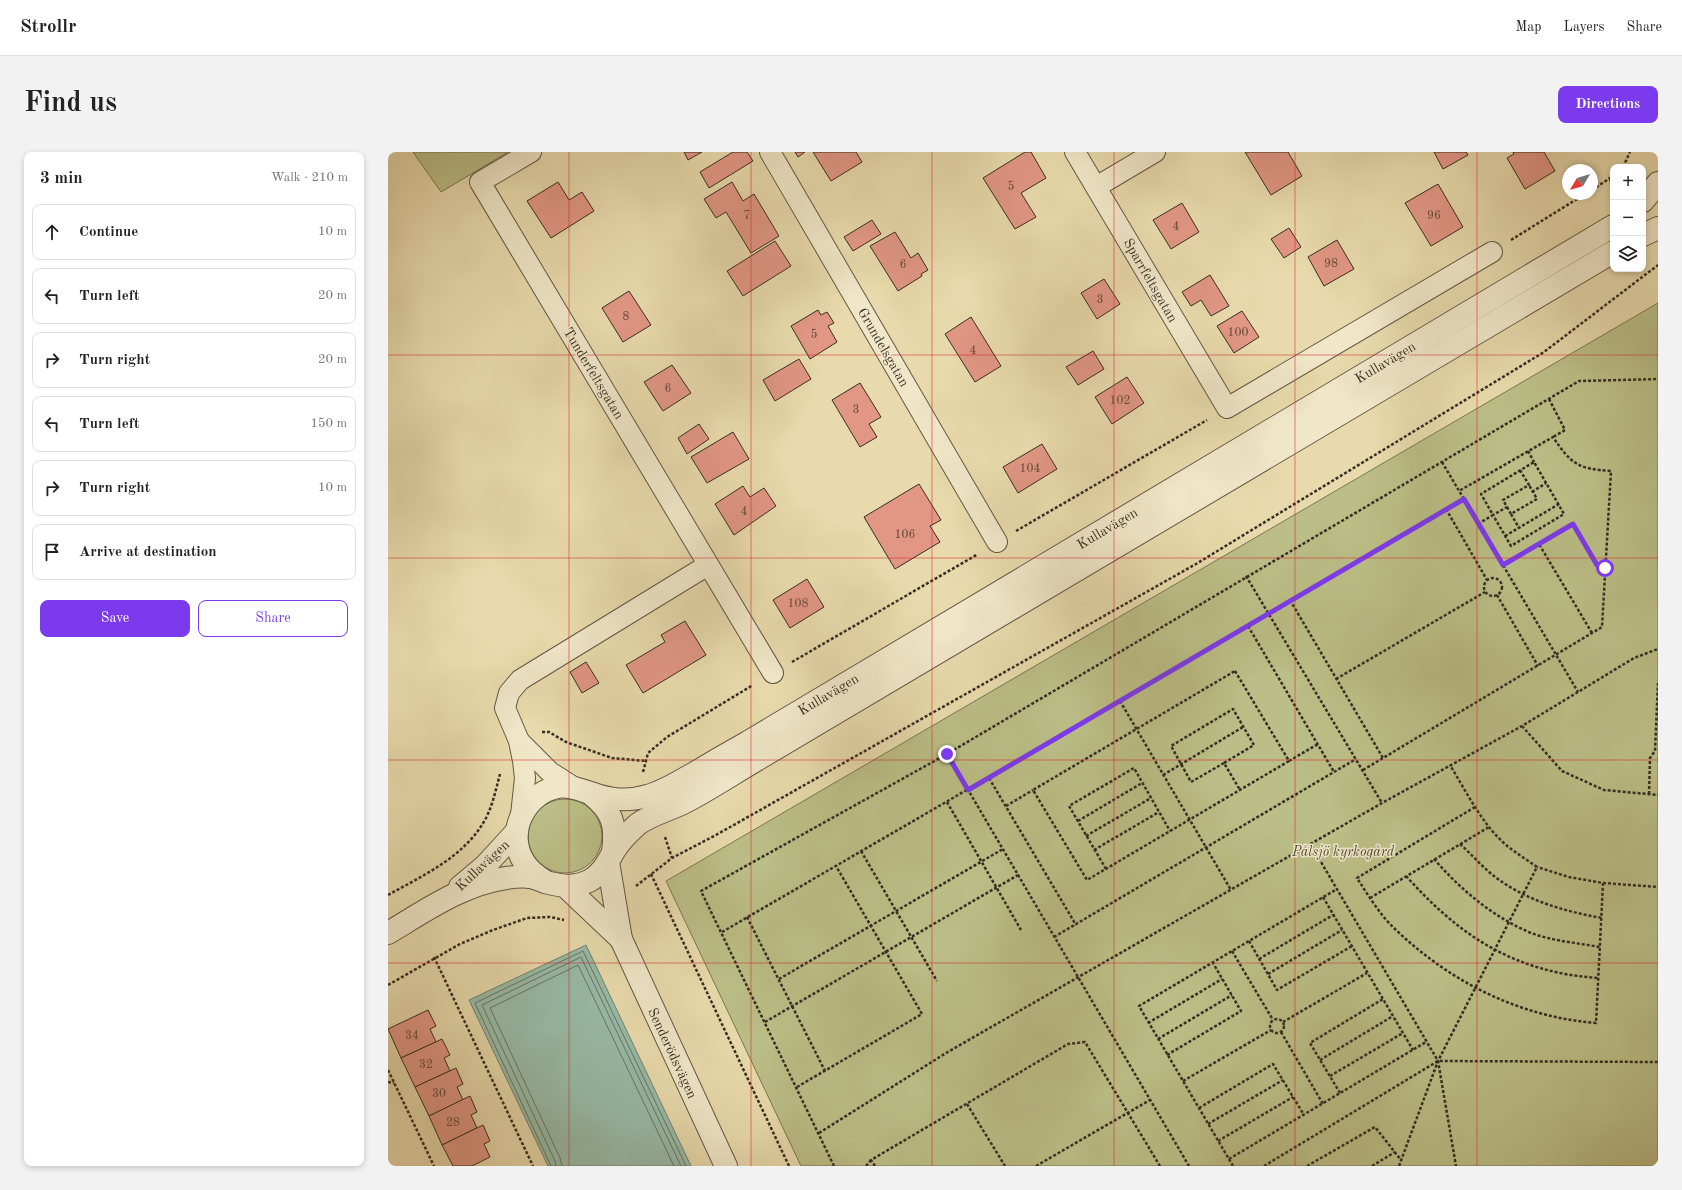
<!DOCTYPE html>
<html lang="en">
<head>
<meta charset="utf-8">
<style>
	:root { --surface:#fff; --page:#f2f2f2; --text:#222; --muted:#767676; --line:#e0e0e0; --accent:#7c3aed }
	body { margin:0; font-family:"Old Standard TT",serif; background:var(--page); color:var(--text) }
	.controls { position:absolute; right:12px; top:12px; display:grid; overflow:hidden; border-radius:8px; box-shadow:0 2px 6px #0003 }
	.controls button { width:36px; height:36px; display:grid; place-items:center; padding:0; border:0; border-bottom:1px solid var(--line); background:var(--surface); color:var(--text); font:20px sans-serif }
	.compass { position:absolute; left:1174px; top:12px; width:36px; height:36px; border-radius:50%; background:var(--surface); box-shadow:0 2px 6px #0003; rotate:232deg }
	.stop { position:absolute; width:12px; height:12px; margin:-9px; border:3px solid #7c3aed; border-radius:50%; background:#fff }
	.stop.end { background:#7c3aed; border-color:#fff; box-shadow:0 1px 4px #0008 }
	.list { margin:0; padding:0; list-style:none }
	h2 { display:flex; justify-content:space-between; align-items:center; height:52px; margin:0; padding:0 16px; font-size:17px }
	h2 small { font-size:13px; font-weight:400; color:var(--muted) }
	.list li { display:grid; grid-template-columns:26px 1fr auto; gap:12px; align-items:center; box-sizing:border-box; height:56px; margin:0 8px 8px; padding:0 8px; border:1px solid var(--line); border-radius:8px }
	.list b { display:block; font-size:15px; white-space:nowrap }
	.list em { font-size:13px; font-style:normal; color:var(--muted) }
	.actions { display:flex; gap:8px; padding:12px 16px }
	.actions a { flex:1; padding:9px 0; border:1px solid var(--accent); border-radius:8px; text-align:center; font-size:14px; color:var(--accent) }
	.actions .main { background:var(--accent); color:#fff }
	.icon { flex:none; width:22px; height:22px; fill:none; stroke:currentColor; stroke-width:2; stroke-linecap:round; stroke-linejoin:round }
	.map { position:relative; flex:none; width:1270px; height:1014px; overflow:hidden; border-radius:8px }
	header { display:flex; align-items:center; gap:24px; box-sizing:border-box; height:56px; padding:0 20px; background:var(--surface); border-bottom:1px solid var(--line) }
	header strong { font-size:19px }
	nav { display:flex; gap:22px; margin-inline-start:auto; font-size:14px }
	.intro { display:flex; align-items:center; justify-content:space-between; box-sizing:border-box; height:96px; padding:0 24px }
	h1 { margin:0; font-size:28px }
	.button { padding:10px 18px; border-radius:8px; background:var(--accent); color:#fff; font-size:14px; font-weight:700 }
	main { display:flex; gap:24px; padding:0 24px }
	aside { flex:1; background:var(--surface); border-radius:8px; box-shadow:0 2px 6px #0003 }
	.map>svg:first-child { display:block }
	.green { fill:#bbbe86; stroke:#787654 }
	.water { fill:#98bba7; stroke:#718272 }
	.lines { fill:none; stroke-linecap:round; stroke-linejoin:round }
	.shore { stroke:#677465; stroke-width:1 }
	.building { fill:#e19784; stroke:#362d23 }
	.minor-casing { stroke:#625845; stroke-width:22 }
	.tertiary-casing { stroke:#625845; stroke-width:24 }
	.path { stroke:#362d23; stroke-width:2.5; stroke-dasharray:3 2; stroke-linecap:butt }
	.minor { stroke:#f0e7c9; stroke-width:20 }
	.tertiary { stroke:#f0e7c9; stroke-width:22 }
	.route { stroke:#7c3aed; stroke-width:5 }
	.grid { fill:none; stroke:#d62828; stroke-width:1; stroke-opacity:0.55 }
	.labels { text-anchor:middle; stroke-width:3; stroke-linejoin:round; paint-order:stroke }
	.number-label { font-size:12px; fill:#61483b }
	.street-label { font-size:14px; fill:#362d23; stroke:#f0e7c9 }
	.park-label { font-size:14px; font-style:italic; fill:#514a37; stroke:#f0e7c9 }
</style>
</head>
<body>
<header>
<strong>Strollr</strong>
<nav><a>Map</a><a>Layers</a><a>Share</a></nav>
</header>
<div class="intro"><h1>Find us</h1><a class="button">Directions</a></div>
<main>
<aside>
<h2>3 min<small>Walk · 210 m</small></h2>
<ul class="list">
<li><svg class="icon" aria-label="ahead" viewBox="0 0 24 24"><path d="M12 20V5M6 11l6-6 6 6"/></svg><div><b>Continue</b></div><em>10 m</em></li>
<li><svg class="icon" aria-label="left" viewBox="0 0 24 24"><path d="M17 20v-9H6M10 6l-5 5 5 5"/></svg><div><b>Turn left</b></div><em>20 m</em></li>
<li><svg class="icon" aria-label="right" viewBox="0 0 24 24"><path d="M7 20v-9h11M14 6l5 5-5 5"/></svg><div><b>Turn right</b></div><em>20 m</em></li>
<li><svg class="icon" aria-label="left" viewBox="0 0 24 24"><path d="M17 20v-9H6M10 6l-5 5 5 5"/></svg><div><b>Turn left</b></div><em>150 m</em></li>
<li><svg class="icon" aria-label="right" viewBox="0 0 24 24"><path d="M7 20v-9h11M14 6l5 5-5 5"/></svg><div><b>Turn right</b></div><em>10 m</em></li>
<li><svg class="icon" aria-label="arrive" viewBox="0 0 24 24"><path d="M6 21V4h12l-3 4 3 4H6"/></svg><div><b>Arrive at destination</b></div></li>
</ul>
<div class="actions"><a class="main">Save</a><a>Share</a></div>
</aside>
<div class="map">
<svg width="1270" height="1014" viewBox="0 0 1270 1014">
	<rect width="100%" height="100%" fill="#e8daac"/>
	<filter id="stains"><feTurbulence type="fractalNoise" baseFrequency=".005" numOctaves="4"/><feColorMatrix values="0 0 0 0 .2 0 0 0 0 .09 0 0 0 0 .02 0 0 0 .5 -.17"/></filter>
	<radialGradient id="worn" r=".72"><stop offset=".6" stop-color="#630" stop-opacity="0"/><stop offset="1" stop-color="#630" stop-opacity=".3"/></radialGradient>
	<!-- green -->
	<g class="green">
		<polygon points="25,0 120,0 53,40"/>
		<polygon points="1270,151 1270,1014 413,1014 278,729"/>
		<circle cx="177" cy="684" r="37"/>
	</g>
	<!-- water -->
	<polygon class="water" points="198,793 303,1014 160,1014 81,848"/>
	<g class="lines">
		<!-- shore -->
		<g class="shore">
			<polyline points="163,1014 87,851 195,799 298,1014"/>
			<polyline points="168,1014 167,1009 94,853 193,805 293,1014"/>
			<polyline points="174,1014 172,1006 102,856 190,813 286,1014"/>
		</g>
	</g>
	<!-- building -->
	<g class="building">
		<polygon points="296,0 314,0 300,8"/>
		<polygon points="345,0 359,0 365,9 321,36 312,20"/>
		<polygon points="407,0 417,0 410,5"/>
		<polygon points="425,0 468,0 474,10 443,29"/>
		<polygon points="637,0 643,0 658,26 633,41 648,65 627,77 595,26"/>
		<polygon points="857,0 900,0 914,24 883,43"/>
		<polygon points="1046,0 1078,0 1080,3 1055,17"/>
		<polygon points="1125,0 1156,0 1167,19 1137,37 1119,6 1126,2"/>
		<polygon points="170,30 181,48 194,40 206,59 163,86 139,49"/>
		<polygon points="344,30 355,49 366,42 391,84 363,101 338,60 328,66 316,47"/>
		<polygon points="1050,32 1075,75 1043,94 1017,51"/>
		<polygon points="794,51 811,80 783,97 765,68"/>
		<polygon points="484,68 493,82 465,99 456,85"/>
		<polygon points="901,76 913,95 896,106 883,87"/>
		<polygon points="507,80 523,106 530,101 540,118 533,122 534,124 510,139 482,94"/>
		<polygon points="949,88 966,117 936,134 920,105"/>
		<polygon points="387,89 403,114 355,144 339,119"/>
		<polygon points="822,123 841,154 823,164 813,148 803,154 794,140"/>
		<polygon points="716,127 732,152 709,167 693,141"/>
		<polygon points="241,139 263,173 235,190 214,156"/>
		<polygon points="430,158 433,163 439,160 446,171 440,174 449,190 422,207 403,174"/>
		<polygon points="854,159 871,185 846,201 829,174"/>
		<polygon points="583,165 613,214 587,230 557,182"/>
		<polygon points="705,199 716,217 690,233 678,215"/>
		<polygon points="411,207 423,227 387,249 375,228"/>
		<polygon points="284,213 303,241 275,259 256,230"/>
		<polygon points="739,225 756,251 724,272 707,245"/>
		<polygon points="472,231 493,265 481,272 489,285 472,295 444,248"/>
		<polygon points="311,272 321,287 299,302 290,286"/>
		<polygon points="345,280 361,307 319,331 303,305"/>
		<polygon points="654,292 669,317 630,341 615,315"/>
		<polygon points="531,332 553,368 542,374 552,390 507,417 476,365"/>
		<polygon points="355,334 362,345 376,336 388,354 346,383 327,352"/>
		<polygon points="419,427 436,455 402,476 385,448"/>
		<polygon points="297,469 318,503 255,541 238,513 277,490 273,483"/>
		<polygon points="198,510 211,531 194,541 182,520"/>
		<polygon points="40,858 48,874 42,877 48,890 13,906 0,877"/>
		<polygon points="54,887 62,903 56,906 62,919 27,935 13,906"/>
		<polygon points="68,916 75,932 69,935 75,948 41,964 27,935"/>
		<polygon points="82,944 89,960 83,963 89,976 54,993 41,964"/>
		<polygon points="95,973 102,989 96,992 102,1005 84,1014 65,1014 54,993"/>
	</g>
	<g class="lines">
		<defs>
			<g id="minor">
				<polyline points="143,0 92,30 385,521"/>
				<polyline points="382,0 609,390"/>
				<polyline points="687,0 839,256 1104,100"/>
				<polyline points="708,35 767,0"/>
				<polyline points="131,589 162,620 187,636"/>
				<polyline points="133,663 137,626 135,609 131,589 117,556 121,541 132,528 320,413"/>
			</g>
			<g id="tertiary">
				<polyline points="1255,49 1270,31"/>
				<polyline points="1255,83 1270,76"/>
				<path d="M203,642C224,659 229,672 225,700"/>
				<polyline points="220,710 233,787 338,1014"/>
				<path d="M158,730C149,724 141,719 136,710C117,681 137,641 170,635C182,633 192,638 203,641C222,648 239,650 259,644C275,640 290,630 305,622C323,611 342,600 360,590L1225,74"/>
				<polyline points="177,734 233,787"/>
				<polyline points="72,735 97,714 129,679"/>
				<path d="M0,781C37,759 75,732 118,726C125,725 135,724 142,725C147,726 152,728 157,730C172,734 186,736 201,729C214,722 219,711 226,699C232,689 241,680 250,672C264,662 282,658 297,650C322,637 346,621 370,607L1225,100"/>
			</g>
		</defs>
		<!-- minor casing -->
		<use href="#minor" class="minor-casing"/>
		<!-- tertiary casing -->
		<use href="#tertiary" class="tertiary-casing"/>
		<!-- path -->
		<g class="path">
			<polyline points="1235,15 1242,0"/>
			<polyline points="1222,26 1225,40"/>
			<polyline points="1204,38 1225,24"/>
			<polyline points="1123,88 1197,42"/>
			<polyline points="1161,247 1177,278 1165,285"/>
			<polyline points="1140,299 1146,310"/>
			<polyline points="1054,310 1190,540"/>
			<polyline points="1144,340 1158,331"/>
			<polyline points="1119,355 1123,362 1149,347 1141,333"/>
			<polyline points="1058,357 1099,428"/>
			<polyline points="1123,362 1131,376"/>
			<polyline points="1090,372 1105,363 1093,342 1146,310 1176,362 1123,394 1105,363 1119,355 1115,348 1141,333 1132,318"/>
			<polyline points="628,379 819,268"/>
			<polyline points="1117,384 1171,352"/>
			<polyline points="1115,413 1151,392"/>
			<polyline points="858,424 994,651"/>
			<circle cx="1105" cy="435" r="9"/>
			<polyline points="1109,443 1150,514"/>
			<polyline points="902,448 995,606"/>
			<polyline points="860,474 946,620"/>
			<polyline points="1204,481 1151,392 1185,372 1209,413 1217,416"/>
			<polyline points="404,510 590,402"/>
			<polygon points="847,519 901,609 699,728 645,638"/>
			<polyline points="948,527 1097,440"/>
			<polyline points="732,549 1076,347"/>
			<polyline points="1134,574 1174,619 1216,638 1270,643"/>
			<polyline points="154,580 161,580 178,590 224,606 258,609"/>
			<polyline points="559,602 801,1014"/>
			<polyline points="901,609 930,592"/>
			<polyline points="836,611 803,630 783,594 845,557 866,593 836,611 852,638"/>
			<path d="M975,618L1214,475L1223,319C1190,317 1183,312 1165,285L1071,339"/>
			<polyline points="255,620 260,601 279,585 365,533"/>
			<polyline points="775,623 855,575"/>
			<polyline points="601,626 688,773"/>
			<polyline points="1261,642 1262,606 1267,599 1270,531"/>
			<polyline points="559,650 633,778"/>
			<polyline points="618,654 645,638"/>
			<path d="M1087,655L969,726C980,743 992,763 1007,777C1062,830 1132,865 1208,871L1215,731L1181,725L1149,715"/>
			<polyline points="690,669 754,631"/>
			<polyline points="698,684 763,646"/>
			<polyline points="277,685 284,706"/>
			<path d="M1072,692C1082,701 1091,711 1101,720C1133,747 1174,759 1214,766"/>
			<polyline points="923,693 1050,909 1068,1014"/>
			<polyline points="706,698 771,660"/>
			<polyline points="473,699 549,829"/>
			<path d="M1046,707C1073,738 1105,765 1143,781C1165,789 1189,791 1212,795"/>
			<polyline points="718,717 681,654 746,616 782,679"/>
			<polyline points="263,722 401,1014"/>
			<path d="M1018,724C1064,775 1109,809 1177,822C1188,824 1199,825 1210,826"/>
			<polyline points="1215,731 1270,735"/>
			<polyline points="248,734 284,706 328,683 808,412 1156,200 1270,113"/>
			<path d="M0,743C36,723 78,704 98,666C105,652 108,637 112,622"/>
			<polyline points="935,745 1025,898"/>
			<polyline points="982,746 1101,675"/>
			<polyline points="359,765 437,919"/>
			<polyline points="334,780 732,549 843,738"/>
			<polyline points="666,785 968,607"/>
			<polyline points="861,789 889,838 964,794"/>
			<polyline points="844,799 885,868"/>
			<polyline points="46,805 145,1014"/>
			<polyline points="871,807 945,763"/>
			<polyline points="880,822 954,778"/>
			<polyline points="391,827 615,697"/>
			<polyline points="0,833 72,792 105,778 139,766 162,765 176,768"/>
			<circle cx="889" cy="874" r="7"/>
			<polyline points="377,870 630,723"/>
			<polyline points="895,870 979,821"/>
			<polyline points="760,871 834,827"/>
			<polyline points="893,880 935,952"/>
			<polyline points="770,887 844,843"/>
			<polyline points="779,903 853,859 825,811"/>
			<polyline points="932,908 1005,864"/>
			<polyline points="0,918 46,1014"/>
			<polyline points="942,924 1015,881"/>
			<polyline points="795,929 883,878"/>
			<polyline points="0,930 6,931"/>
			<polyline points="409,935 534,862 448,714"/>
			<polyline points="952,941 922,891 995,847"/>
			<polyline points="579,952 617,1014"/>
			<polyline points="811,956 885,912 916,963"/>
			<polyline points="820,972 895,928"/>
			<polyline points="431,981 558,901 994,651 1134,574 1246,506 1270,497"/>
			<polyline points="830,989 905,945"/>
			<polyline points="841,1007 1038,890"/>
			<polyline points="446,1014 313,739 559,602 1191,229 1270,227"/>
			<polyline points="478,1014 483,1008"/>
			<polyline points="487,1014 483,1008 680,892 697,890 772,1014"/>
			<polyline points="648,1014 762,948"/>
			<polyline points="845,1014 751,854 949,737"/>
			<polyline points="876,1014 1050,909 1270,910"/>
			<polyline points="919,1014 987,975 1013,1008"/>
			<polyline points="984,1014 1007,1000"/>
			<path d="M1011,1014L1050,909L1149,715C1139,708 1128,701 1118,693C1094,672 1079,641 1062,613"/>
		</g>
		<!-- minor -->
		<use href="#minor" class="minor"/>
		<!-- tertiary -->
		<use href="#tertiary" class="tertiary"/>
	</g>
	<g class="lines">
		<!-- route -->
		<polyline class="route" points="559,602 580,638 1076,347 1115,413 1185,372 1209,413 1217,416"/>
	</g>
	<!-- grid -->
	<path class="grid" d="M181,0V1014M363,0V1014M544,0V1014M726,0V1014M907,0V1014M1089,0V1014M0,203H1270M0,406H1270M0,608H1270M0,811H1270"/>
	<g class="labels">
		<!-- number labels -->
		<g class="number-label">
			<text x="623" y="38">5</text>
			<text x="359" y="67">7</text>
			<text x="1046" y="67">96</text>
			<text x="788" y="78">4</text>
			<text x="943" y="115">98</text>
			<text x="515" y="116">6</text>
			<text x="712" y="151">3</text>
			<text x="238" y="168">8</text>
			<text x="850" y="184">100</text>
			<text x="426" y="186">5</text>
			<text x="585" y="202">4</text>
			<text x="280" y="240">6</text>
			<text x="732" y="252">102</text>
			<text x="468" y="261">3</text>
			<text x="642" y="320">104</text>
			<text x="356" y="363">4</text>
			<text x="517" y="386">106</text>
			<text x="410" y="455">108</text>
			<text x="24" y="887">34</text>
			<text x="38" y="916">32</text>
			<text x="51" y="945">30</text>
			<text x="65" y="974">28</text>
		</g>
		<!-- street labels -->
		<g class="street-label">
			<text transform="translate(763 128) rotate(60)" y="5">Sparrfeltsgatan</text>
			<text transform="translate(496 195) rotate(60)" y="5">Grundelsgatan</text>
			<text transform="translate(997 210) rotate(-31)" y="5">Kullavägen</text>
			<text transform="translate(206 221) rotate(59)" y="5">Tunderfeltsgatan</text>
			<text transform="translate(719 376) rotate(-31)" y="5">Kullavägen</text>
			<text transform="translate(440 542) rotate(-31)" y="5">Kullavägen</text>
			<text transform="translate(94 713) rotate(-43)" y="5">Kullavägen</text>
			<text transform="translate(285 901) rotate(65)" y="5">Senderödsvägen</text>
		</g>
		<!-- park labels -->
		<g class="park-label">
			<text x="955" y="704">Pålsjö kyrkogård</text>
		</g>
	</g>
	<rect width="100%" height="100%" filter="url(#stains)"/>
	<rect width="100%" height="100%" fill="url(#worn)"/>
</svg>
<div class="controls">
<button>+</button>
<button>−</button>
<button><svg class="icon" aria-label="layers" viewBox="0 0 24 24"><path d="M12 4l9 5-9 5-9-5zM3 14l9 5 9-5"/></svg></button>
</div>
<svg class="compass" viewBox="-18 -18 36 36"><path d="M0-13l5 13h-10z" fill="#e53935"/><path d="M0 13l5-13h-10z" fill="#767676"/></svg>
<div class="stop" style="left:1217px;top:416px"></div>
<div class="stop end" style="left:559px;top:602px"></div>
</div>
</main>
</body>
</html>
